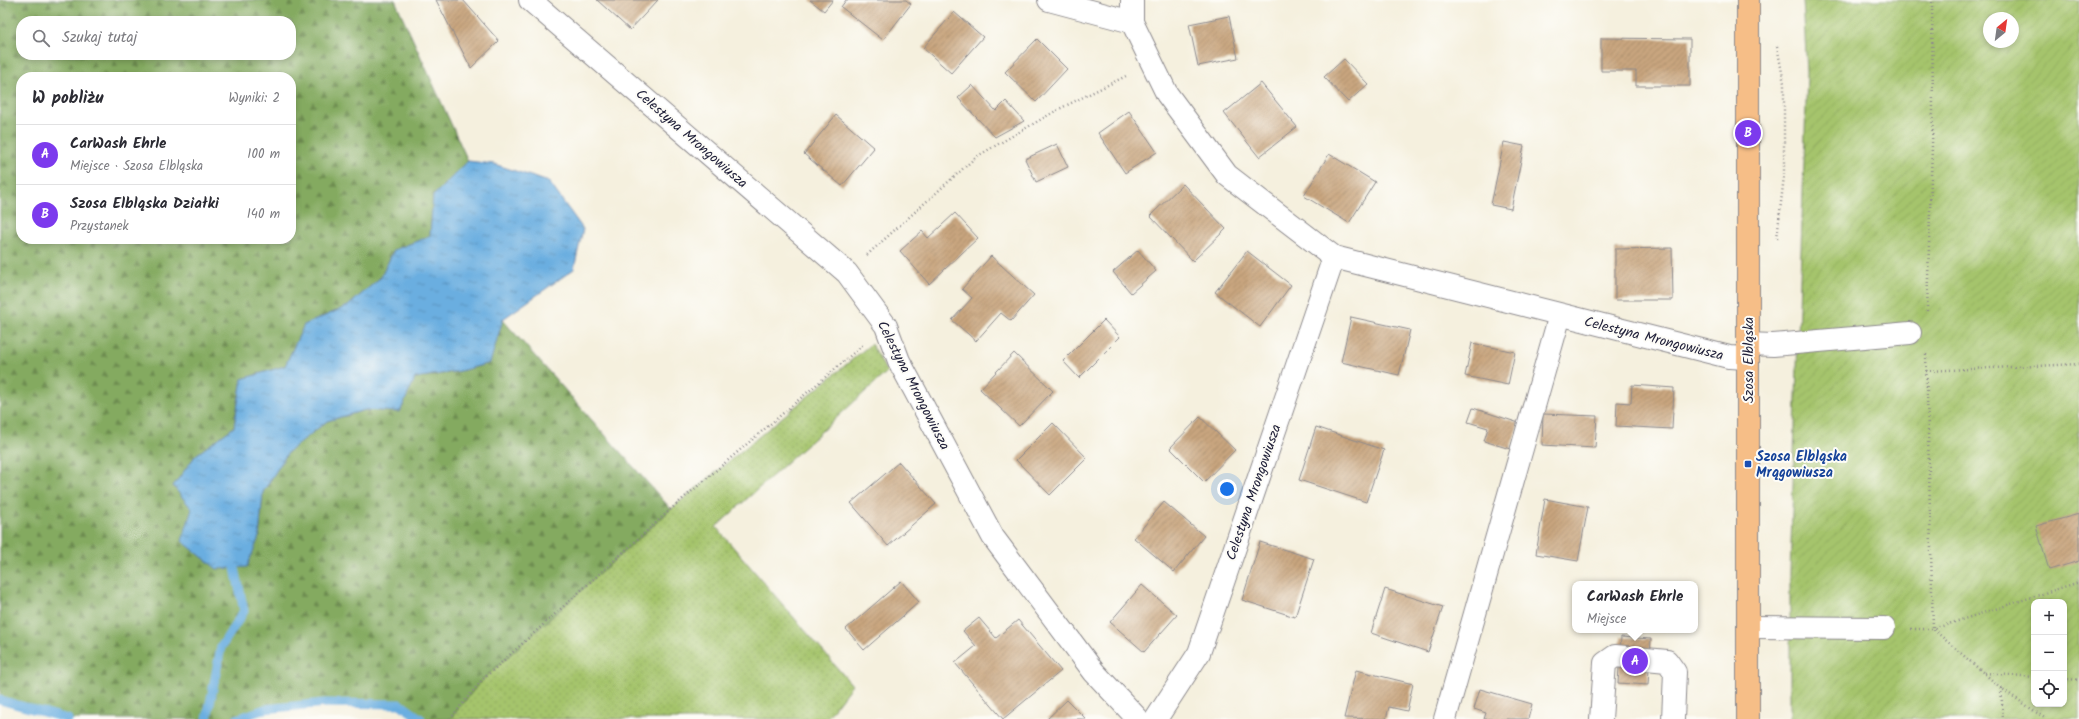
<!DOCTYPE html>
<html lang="pl">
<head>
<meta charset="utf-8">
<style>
	:root { --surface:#fff; --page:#f7f7f7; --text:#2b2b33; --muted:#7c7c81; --line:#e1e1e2; --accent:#7c3aed }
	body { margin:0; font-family:Kalam,sans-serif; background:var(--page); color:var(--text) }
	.controls { position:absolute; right:12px; bottom:12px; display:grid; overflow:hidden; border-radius:8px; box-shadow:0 2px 6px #0003 }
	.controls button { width:36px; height:36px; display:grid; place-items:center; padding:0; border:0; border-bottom:1px solid var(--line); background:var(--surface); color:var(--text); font:20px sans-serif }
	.compass { position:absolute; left:1983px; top:12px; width:36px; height:36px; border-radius:50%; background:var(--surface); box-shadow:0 2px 6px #0003; rotate:29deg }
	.you { position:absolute; left:1227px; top:489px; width:14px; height:14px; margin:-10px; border:3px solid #fff; border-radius:50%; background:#1a73e8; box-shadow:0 0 0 6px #1a73e833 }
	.badge { display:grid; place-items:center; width:26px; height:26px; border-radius:50%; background:var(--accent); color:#fff; font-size:13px; font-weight:700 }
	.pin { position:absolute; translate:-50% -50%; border:2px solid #fff; box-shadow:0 1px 4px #0006 }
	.popup { position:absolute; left:1572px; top:581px; width:126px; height:52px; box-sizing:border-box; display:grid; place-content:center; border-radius:8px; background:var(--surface); filter:drop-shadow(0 1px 3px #0005); font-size:13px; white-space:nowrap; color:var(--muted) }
	.popup b { font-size:15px; color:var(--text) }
	.popup::after { content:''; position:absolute; left:50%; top:100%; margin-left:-8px; border:8px solid transparent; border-top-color:var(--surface) }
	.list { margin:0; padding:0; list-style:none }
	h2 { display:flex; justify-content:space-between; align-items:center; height:52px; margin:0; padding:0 16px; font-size:17px }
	h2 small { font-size:13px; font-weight:400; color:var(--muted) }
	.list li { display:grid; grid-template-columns:26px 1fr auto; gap:12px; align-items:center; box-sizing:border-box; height:60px; padding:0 16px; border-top:1px solid var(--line) }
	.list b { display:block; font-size:15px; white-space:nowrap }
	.list p { margin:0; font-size:13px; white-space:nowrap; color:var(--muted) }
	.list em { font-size:13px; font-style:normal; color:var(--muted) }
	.icon { flex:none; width:22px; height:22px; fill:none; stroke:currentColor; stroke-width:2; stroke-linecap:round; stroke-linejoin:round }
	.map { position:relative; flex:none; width:2079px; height:719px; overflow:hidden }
	.search { position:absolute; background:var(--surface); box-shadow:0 2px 6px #0003; left:16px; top:16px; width:280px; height:44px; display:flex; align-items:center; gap:10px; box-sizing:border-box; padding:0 14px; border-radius:16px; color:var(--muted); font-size:15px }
	.panel { position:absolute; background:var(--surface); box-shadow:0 2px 6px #0003; left:16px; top:72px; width:280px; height:172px; border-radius:16px }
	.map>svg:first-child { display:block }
	.grass { fill:url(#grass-dots); stroke:#647354 }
	.forest { fill:url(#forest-firs); stroke:#53664e; fill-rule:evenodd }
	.garden { fill:url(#garden-furrows); stroke:#647354; fill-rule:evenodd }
	.water { fill:url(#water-ripples); stroke:#46688e }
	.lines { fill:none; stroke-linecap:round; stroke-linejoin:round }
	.stream { stroke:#6aaee0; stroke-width:9 }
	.building { fill:url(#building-hatch) }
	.minor-casing { stroke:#8c898c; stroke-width:24 }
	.major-casing { stroke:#8c898c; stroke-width:24 }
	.path { stroke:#8c898c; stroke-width:2.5; stroke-dasharray:1 3; stroke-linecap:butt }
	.minor { stroke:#fff; stroke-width:22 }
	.major { stroke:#f6be87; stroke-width:22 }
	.transit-dot { fill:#1a4fb4; stroke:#fdfcf7; stroke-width:1.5 }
	.labels { text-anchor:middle; stroke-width:4; stroke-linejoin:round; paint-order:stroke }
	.street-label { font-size:14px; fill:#22223b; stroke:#fdfcf7 }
	.transit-label { font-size:14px; font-weight:bold; fill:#164399; stroke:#fdfcf7; text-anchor:start }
</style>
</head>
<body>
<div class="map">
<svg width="2079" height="719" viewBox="0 0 2079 719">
	<defs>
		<pattern id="grass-dots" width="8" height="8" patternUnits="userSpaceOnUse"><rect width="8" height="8" fill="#a5c46c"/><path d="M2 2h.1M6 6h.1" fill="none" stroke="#8ea85e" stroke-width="1.8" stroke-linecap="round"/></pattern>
		<pattern id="forest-firs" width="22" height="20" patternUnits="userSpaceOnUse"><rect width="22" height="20" fill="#84aa60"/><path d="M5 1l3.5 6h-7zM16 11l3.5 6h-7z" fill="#6c8a50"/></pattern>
		<pattern id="garden-furrows" width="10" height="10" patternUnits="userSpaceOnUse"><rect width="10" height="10" fill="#a5c46c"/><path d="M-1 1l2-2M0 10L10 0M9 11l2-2" fill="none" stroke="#8ea85e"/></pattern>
		<pattern id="water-ripples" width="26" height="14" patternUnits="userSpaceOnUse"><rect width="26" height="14" fill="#6aaee0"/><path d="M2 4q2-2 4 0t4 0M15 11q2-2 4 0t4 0" fill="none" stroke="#578db7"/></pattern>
		<pattern id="building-hatch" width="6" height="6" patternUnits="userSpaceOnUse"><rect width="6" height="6" fill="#c9a67f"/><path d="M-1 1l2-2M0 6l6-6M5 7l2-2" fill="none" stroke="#a38769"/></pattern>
	</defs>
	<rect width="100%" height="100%" fill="#fdfcf7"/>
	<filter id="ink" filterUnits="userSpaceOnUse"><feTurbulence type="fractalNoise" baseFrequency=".025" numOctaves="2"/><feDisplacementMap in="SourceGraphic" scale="8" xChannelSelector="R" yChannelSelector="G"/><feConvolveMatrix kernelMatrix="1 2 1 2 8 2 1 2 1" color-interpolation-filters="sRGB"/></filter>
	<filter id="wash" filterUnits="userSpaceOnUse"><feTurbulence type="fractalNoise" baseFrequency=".012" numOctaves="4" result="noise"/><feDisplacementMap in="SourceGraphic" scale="16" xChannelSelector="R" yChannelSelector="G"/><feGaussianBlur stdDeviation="0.9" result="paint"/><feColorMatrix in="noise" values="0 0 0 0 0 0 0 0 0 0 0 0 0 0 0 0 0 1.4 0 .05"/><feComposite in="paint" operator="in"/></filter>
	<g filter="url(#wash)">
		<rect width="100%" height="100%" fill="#f5f0de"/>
		<!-- grass -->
		<polygon class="grass" points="871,344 887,372 716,527 852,685 826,719 450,719 481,681 671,509"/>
		<!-- forest -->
		<path class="forest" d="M0,0H395L468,161L433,196L430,236L394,250L381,277L348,306L304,325L285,366L242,379L234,427L196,455L173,486L192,509L259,537L263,492L288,452L327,421L365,410L400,412L415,378L460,371L489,363L502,319L671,509L481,681L450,719H421L400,704L325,703L265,709L237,719H68L0,700ZM21,21H291V55H21ZM21,77H291V239H21Z"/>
		<!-- garden -->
		<path class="garden" d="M1803,0H2079V719H1790V572L1807,73ZM1989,18H2013V42H1989ZM2034,602H2064V704H2034Z"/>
		<!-- water -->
		<polygon class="water" points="468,161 494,164 549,182 583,229 574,269 503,319 490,363 460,371 415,378 400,412 365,410 327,421 288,452 263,492 259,537 247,567 217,569 182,541 192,509 173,486 196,455 234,427 242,379 285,366 304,325 348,306 381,277 394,250 430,236 433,196"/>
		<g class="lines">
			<!-- stream -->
			<g class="stream">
				<polyline points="0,700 68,719"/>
				<polyline points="207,719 221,647 244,611 235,568"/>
				<polyline points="237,719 265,709 325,703 400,704 421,719"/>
			</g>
		</g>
		<g id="blocks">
			<!-- building -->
			<g class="building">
				<polygon points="436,0 463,0 499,41 471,68"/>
				<polygon points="597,0 658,0 630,30"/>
				<polygon points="810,0 833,0 824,11"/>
				<polygon points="846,0 906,0 911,4 883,40 841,7"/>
				<polygon points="954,12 983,37 951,73 923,48"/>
				<polygon points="1229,16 1238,58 1198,66 1189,24"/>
				<polygon points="1601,38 1690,39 1690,86 1636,86 1636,71 1601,71"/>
				<polygon points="1037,39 1067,69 1036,102 1005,72"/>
				<polygon points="1344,59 1368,84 1348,102 1324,77"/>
				<polygon points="1261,83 1297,127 1259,157 1224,113"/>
				<polygon points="972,85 996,111 1006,101 1024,121 995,137 958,98"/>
				<polygon points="1129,111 1157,152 1125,173 1098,133"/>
				<polygon points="836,115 874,148 842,186 804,154"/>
				<polygon points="1504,142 1524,146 1511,209 1491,205"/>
				<polygon points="1057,144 1068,167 1036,182 1025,159"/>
				<polygon points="1329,154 1375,182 1349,223 1304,196"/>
				<polygon points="1183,184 1226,229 1193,261 1150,216"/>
				<polygon points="955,213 978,238 929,284 900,251 922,231 928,238"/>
				<polygon points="1672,248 1673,300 1615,300 1615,249"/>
				<polygon points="1138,250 1156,271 1131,293 1113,272"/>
				<polygon points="1247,251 1291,285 1260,327 1215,292"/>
				<polygon points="991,256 1034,295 1011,321 1001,313 976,341 952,320 972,298 962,289"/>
				<polygon points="1351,317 1410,330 1399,375 1341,362"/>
				<polygon points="1104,320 1120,337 1079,378 1063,361"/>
				<polygon points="1472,343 1515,352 1508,385 1465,376"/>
				<polygon points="1014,353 1053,391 1019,426 980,389"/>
				<polygon points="1632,385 1674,388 1672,429 1616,426 1617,402 1631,403"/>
				<polygon points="1473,408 1519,423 1510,449 1484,441 1488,428 1468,422"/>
				<polygon points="1543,414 1597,416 1595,448 1542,445"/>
				<polygon points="1200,417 1235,450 1204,482 1170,448"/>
				<polygon points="1053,423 1087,458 1050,495 1016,460"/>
				<polygon points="1316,427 1384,450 1366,502 1299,480"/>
				<polygon points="899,462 936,504 888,546 851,503"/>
				<polygon points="1545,499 1588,507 1578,561 1536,554"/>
				<polygon points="1164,502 1204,536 1174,572 1134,538"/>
				<polygon points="2079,514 2079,561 2049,570 2036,526"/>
				<polygon points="1260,542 1314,559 1295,617 1242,600"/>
				<polygon points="901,581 919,602 864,650 846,629"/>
				<polygon points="1142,585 1177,615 1144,652 1110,622"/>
				<polygon points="1385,589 1443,607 1428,652 1371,633"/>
				<polygon points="979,618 996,638 1018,620 1061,671 1003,719 955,663 976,646 963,631"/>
				<polygon points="1621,637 1651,639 1648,685 1618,683"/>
				<polygon points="1356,670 1413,684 1407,711 1389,707 1386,719 1344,718"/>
				<polygon points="1480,689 1532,704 1528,719 1484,719 1486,713 1474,709"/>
				<polygon points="1067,700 1086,719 1047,719"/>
			</g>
		</g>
	</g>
	<g filter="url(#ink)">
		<use href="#blocks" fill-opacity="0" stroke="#8c898c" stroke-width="1"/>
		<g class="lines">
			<defs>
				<g id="minor">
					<polyline points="530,0 847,273 886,326 899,361 993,537 1094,672 1138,719"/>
					<polyline points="1049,0 1132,22"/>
					<polyline points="1132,0 1132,22 1167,94 1227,175 1334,257 1729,357 1747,358"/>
					<polyline points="1748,344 1773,345 1910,333"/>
					<polyline points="1748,627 1884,628"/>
					<polyline points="1156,719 1199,653 1334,257"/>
					<polyline points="1445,719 1560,315"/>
					<polyline points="1601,719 1605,663 1615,656 1667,661 1675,672 1673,719"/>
				</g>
				<polyline id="major" points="1748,0 1748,719"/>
			</defs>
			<!-- minor casing -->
			<use href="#minor" class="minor-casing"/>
			<!-- major casing -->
			<use href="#major" class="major-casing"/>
			<!-- path -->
			<g class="path">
				<polyline points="1777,238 1784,176 1784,83 1777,46"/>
				<polyline points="867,255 976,157 1059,109 1128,75"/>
				<polyline points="1927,311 1933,112 1932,0"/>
				<polyline points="1926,354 1933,629 2001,688 2046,719"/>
				<polyline points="1926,371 2079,364"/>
				<polyline points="1911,629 1933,629 2079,582"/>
				<polyline points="1985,673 2034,677"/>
				<polyline points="2064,679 2079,680"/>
				<polyline points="2001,688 2003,719"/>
				<polyline points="450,719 481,681 671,509 864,344"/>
			</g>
			<!-- minor -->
			<use href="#minor" class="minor"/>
			<!-- major -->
			<use href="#major" class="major"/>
		</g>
	</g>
	<!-- markers -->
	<rect class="transit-dot" x="1744" y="460" width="8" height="8" rx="2"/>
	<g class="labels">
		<!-- street labels -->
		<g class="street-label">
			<text transform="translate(692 138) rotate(41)" y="5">Celestyna Mrongowiusza</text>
			<text transform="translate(1654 338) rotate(14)" y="5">Celestyna Mrongowiusza</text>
			<text transform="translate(1748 360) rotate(-90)" y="5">Szosa Elbląska</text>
			<text transform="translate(914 385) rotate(63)" y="5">Celestyna Mrongowiusza</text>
			<text transform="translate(1253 492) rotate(-71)" y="5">Celestyna Mrongowiusza</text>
		</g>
		<!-- transit labels -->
		<g class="transit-label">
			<text x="1756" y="461">Szosa Elbląska<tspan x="1756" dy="16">Mrągowiusza</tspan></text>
		</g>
	</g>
</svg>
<div class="controls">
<button>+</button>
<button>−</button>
<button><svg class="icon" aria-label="locate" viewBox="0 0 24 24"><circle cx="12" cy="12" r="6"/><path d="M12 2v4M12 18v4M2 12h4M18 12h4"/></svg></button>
</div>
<svg class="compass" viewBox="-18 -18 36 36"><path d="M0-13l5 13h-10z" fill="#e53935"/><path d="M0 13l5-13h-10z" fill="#7c7c81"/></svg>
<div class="you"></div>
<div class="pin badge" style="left:1635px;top:661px">A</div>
<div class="popup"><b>CarWash Ehrle</b>Miejsce</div>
<div class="pin badge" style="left:1748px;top:133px">B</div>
<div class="search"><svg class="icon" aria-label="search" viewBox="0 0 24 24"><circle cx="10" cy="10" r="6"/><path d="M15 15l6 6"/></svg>Szukaj tutaj</div>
<section class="panel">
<h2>W pobliżu<small>Wyniki: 2</small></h2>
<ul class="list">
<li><span class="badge">A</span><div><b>CarWash Ehrle</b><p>Miejsce · Szosa Elbląska</p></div><em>100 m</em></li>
<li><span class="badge">B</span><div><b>Szosa Elbląska Działki</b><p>Przystanek</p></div><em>140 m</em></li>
</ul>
</section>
</div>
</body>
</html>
